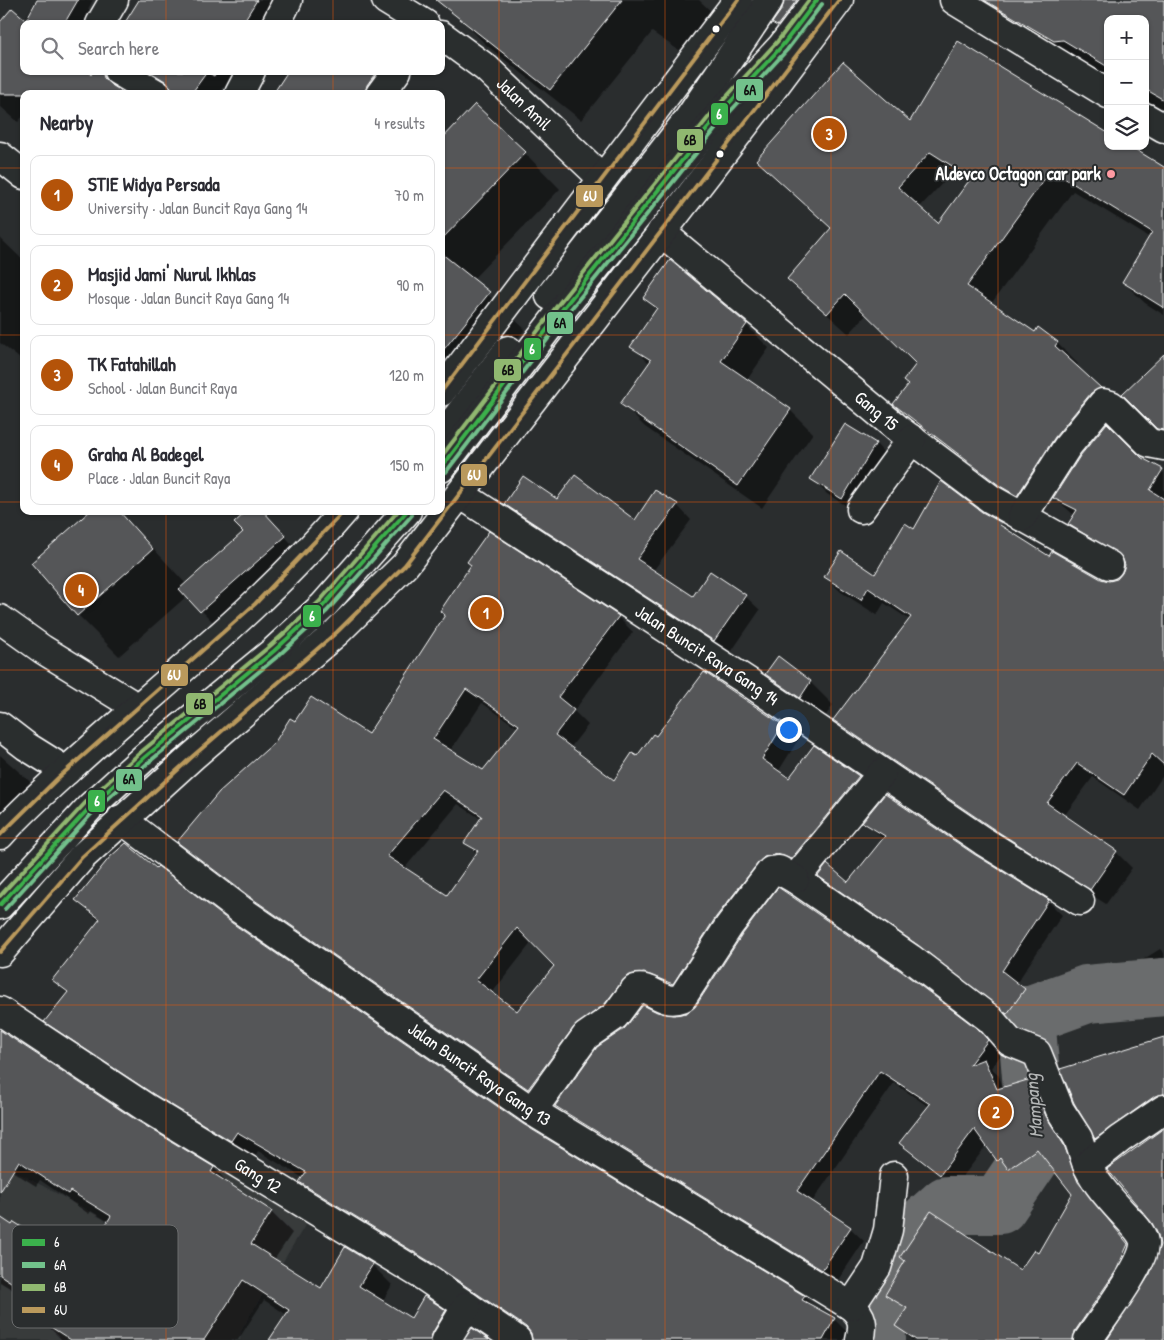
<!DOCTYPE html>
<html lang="en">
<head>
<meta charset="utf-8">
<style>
	:root { --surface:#fff; --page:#f2f2f3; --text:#2b2b33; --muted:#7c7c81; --line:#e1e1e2; --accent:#b45309 }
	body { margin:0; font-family:"Patrick Hand",sans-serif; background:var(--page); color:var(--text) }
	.controls { position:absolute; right:15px; top:15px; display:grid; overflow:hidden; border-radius:10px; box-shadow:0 1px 4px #0004 }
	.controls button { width:45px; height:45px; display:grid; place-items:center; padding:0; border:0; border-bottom:1px solid var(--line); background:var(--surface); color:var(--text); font:25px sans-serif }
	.you { position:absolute; left:788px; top:729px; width:18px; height:18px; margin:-12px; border:4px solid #fff; border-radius:50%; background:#1a73e8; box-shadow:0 0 0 8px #1a73e833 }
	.badge { display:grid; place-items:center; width:32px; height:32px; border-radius:50%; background:var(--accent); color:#fff; font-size:16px; font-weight:700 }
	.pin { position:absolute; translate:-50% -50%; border:2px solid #fff; box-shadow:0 1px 5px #0006 }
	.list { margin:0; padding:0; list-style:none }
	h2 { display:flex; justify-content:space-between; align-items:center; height:65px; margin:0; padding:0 20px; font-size:21px }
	h2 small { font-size:16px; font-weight:400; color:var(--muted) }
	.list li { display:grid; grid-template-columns:32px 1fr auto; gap:15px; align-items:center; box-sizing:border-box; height:80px; margin:0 10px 10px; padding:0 10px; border:1px solid var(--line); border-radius:10px }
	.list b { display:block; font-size:19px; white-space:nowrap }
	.list p { margin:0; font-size:16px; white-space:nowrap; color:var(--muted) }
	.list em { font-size:16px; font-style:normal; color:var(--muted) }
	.icon { flex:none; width:28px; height:28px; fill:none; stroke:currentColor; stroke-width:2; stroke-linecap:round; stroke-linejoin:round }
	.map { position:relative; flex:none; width:1164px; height:1340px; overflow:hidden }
	.search { position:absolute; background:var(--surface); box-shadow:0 1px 4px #0004; left:20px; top:20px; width:425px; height:55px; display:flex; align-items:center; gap:12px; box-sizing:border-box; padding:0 18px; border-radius:10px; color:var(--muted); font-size:19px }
	.panel { position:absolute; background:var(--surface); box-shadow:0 1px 4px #0004; left:20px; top:90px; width:425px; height:425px; border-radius:10px }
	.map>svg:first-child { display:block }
	.built { fill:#373a3b }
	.shadow { fill:#0007; fill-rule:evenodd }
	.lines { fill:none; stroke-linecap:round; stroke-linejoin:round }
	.river { stroke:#6a6c6d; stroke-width:58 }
	.building { fill:#555758; stroke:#fff; fill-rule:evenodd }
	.minor-casing { stroke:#fff; stroke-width:31 }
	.major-casing { stroke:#fff; stroke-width:31 }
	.minor { stroke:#2a2d2e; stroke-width:28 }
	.major { stroke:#2a2d2e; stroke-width:28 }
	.bus-1-casing { stroke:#2a2d2e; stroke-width:8 }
	.bus-2-casing { stroke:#2a2d2e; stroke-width:8 }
	.bus-3-casing { stroke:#2a2d2e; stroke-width:8 }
	.bus-4-casing { stroke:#2a2d2e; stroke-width:8 }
	.bus-1 { stroke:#3bb14c; stroke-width:4 }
	.bus-2 { stroke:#72c18b; stroke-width:4 }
	.bus-3 { stroke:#90b870; stroke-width:4 }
	.bus-4 { stroke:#ba995c; stroke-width:4 }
	.grid { fill:none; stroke:#e8590c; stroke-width:1; stroke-opacity:0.55 }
	.bus-dot { fill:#fff; stroke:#2a2d2e; stroke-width:2 }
	.poi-dot { fill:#ff9aa2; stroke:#2a2d2e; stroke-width:2 }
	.labels { text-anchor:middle; stroke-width:4; stroke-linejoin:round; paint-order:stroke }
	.street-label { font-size:18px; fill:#fff; stroke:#2a2d2e }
	.poi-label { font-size:18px; font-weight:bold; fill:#fff; stroke:#2a2d2e; text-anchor:end }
	.water-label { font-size:19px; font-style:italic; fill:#b4b6b6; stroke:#2a2d2e }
	.key { fill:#2a2d2e; stroke:#6a6c6d; stroke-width:1 }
	.key-label { font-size:14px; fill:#fff }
	.line-badge { stroke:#2a2d2e; stroke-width:2 }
	.badge-label { font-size:14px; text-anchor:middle; font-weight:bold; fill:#fff }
	.pale-badge-label { font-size:14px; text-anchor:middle; font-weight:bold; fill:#111 }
</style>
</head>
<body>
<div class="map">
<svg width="1164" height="1340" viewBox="0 0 1164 1340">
	<rect width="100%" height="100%" fill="#2a2d2e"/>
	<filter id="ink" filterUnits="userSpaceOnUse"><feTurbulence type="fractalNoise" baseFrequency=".02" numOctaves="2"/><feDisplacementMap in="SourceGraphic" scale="10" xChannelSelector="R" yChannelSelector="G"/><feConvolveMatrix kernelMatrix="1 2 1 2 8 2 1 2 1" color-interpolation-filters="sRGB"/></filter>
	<g filter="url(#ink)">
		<!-- built -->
		<polygon class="built" points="208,1158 309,1219 242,1329 240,1340 0,1340 0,1163 86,1209 152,1248"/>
		<!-- shadow -->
		<g class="shadow">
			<polygon points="36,0 93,0 88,9 94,15 89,24 24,24 24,71 62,71 60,75 81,93 95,71 134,71 127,73 121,79 118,89 125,94 24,94 24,115 18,122 0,106 0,17 3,20 12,9 24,20"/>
			<polygon points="147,0 275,0 269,24 125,24"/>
			<polygon points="463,0 699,0 716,16 687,56 652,32 581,120 485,44 455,13"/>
			<polygon points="785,0 831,0 789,38 774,23"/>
			<polygon points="981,0 1164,0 1164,115 1145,104 1145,19 1108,19 1108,82 1013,32"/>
			<polygon points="135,71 244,71 230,91 223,87 218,94 174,94 143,73"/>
			<polygon points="290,71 379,71 394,87 390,94 274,94"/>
			<path d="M910,123L1108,146L1164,168V315L1145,303L1123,282L1150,238L1073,191L991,304L1035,333L1057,343L1078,364L1076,367L1121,410L1112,414L1076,459L1039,516L1022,507L916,426L895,404L910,385L917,364L867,314L849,334L788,279L832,229L757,160ZM952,173L969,183L938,225L919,208Z"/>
			<polygon points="441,142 525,153 560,189 472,280 525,329 464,404 441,387"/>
			<polygon points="0,238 24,261 24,362 0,343"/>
			<polygon points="645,298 746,325 769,348 747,380 790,410 813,433 762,508 645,427 622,404 650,364 632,346 657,310"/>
			<polygon points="845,426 876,444 891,460 858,513 827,494 812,479"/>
			<polygon points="1141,459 1164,473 1164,774 1140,810 1093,777 1064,816 1116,852 1132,868 1106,904 1009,843 850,736 834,720 910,620 884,603 877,615 841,592 825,577 876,575 915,531 981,513 1050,558 1101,580 1109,582 1117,580 1123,574 1125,564 1086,540 1070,524 1075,516 1055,498"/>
			<polygon points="558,501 636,522 677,505 691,520 653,571 694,598 745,596 760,610 729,655 520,518 505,504"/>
			<polygon points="119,511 186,584 281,532 300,553 217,626 187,596 119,656 78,615 32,563"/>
			<path d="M446,615L618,617L633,632L574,711L588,725L570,748L615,781L656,737L783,725L798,740L778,772L789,780L814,747L859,777L873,792L793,869L779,872L688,998L642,990L544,1103L267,912L194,857L179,842L295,722L368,736ZM482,703L518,728L484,772L450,751ZM458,804L481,819L466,842L477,854L447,897L404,869ZM532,942L556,966L517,1013L492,993Z"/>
			<polygon points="767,674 810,682 833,705 823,720 789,697"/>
			<polygon points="0,755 35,786 0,831"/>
			<polygon points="864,822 974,855 1048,901 1062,915 1016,984 1038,1004 1021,1027 935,959 833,889 820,876 849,883 884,839"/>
			<polygon points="156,870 522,1125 804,1297 817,1310 834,1319 855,1340 533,1340 533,1337 453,1283 321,1203 301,1182 303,1178 258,1151 252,1161 66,1042 46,1021 68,994 54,980 100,922 77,900"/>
			<polygon points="1160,949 1164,953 1164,991 1161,993 1153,986 1139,962"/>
			<polygon points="657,1013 674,1017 978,1031 1001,1055 991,1068 998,1074 1004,1089 1030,1080 1044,1094 1077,1160 1092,1197 1141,1258 1092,1340 912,1340 896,1325 906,1312 886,1295 1021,1272 1038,1255 1073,1194 1049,1163 1023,1182 998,1160 987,1145 954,1188 901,1143 929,1107 894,1083 812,1202 850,1228 864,1241 836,1283 570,1120 556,1106"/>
			<polygon points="0,1031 136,1121 214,1168 233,1188 271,1212 292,1233 274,1260 321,1289 372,1265 392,1285 382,1302 411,1320 445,1311 466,1332 461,1340 271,1340 287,1315 264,1300 238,1340 62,1340 44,1322 50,1313 0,1282 0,1218 81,1265 109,1222 91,1211 89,1214 40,1180 36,1186 4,1166 0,1166"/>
			<polygon points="1164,1038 1164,1113 1109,1152 1096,1138"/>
		</g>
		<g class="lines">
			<!-- river -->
			<polyline class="river" points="877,1340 876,1316 902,1245 947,1205 999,1205 1037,1149 1026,1016 1087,994 1164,987"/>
		</g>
		<!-- building -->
		<g class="building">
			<polygon points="37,0 78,0 64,24 24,24 24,71 87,71 91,75 93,71 102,71 104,78 110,84 126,94 0,94 0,22 12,8 26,20"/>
			<polygon points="139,0 257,0 242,24 124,24"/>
			<polygon points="436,0 622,0 550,90"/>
			<polygon points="784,0 797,0 777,26 772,23 782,9"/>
			<polygon points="984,0 1164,0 1164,100 1145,89 1145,19 1108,19 1108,67 1063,40 1054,41"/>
			<path d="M958,41L1108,133V146H1130L1164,167V308L1122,282L1152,232L1051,170L967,286L1035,332L1038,327L1058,342L1055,346L1101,388L1091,393L1055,437L1017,496L1000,486L893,404L908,385L903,381L916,364L845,294L827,314L787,279L831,228L756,160L843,62L910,121ZM930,152L971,178L938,223L898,187Z"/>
			<polygon points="149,71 217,71 214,76 207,72 191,94 173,94 171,87 165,81"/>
			<polygon points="288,71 377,71 367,85 365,94 273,94"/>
			<polygon points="475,104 526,152 441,240 441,140"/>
			<polygon points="441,253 490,292 441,353"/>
			<polygon points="670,260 747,324 721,361 791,409 738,486 620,404 651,360 630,347 657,308 643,298"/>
			<polygon points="1164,354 1164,430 1157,429 1122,394"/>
			<polygon points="1107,423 1142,458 1163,469 1150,490 1164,499 1164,765 1152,754 1124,795 1077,763 1047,803 1117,851 1090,890 992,828 833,720 911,617 868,588 861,600 824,577 841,551 875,574 905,523 914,529 941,481 982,512 1002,523 1000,525 1049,556 1052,551 1101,579 1109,581 1117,579 1122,573 1125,565 1122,557 1068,524 1077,510 1053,498 1080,456"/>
			<polygon points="845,424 876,443 842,499 810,479"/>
			<polygon points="575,475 635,520 655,490 678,504 637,559 693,596 710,571 746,595 714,641 504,504 523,476 557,499"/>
			<polygon points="90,511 119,511 153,549 77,616 31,563"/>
			<polygon points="247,511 263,511 286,536 200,612 179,589 243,532 234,523"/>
			<path d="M489,531L619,616L558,697L574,710L555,735L614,780L632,753L637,756L653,734L656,736L704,672L783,725L762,759L789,778L814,745L859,776L791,859L777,854L764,857L759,862L716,917L673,984L644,973L627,976L604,1005L574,1027L528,1089L250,897L177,842L219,792L275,742L290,718L295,721L311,697L368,734L445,615L440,611L471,565L467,562ZM466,689L519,725L483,770L433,739ZM443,790L482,816L464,843L478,851L447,895L387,856ZM517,928L554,966L517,1011L476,980Z"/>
			<polygon points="778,656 811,681 800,698 765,674"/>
			<polygon points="885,794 974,854 1049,900 1002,971 1025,989 1007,1014 919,946 818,876 827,864 848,882 885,836 862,822"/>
			<polygon points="126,843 156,868 158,866 232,923 523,1124 805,1296 802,1300 835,1318 823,1340 532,1340 531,1333 526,1327 432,1263 299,1182 306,1172 237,1132 231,1141 153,1094 44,1022 68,992 52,980 100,919 75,900 110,857"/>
			<polygon points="778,887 901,971 979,1030 988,1040 969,1065 984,1059 997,1089 1031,1079 1046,1116 1064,1145 1078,1182 1128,1244 1116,1271 1075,1331 1073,1340 916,1340 895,1326 907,1308 885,1295 905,1261 900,1257 931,1211 1020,1270 1034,1250 1038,1253 1072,1194 1037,1149 1008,1169 1000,1158 997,1161 974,1129 940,1175 899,1143 930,1104 880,1071 797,1191 851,1227 822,1270 555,1106 597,1047 624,1029 643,1005 657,1012 674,1015 686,1013 695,1007 742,935"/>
			<polygon points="0,1030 136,1120 214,1167 211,1172 272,1211 251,1244 321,1288 345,1247 373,1264 359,1286 411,1318 424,1296 446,1310 433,1332 430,1340 269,1340 289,1310 243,1280 204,1340 71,1340 43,1322 52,1308 0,1275 0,1217 12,1225 14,1222 81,1264 111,1216 70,1191 68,1194 19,1161 0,1192"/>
			<polygon points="1164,1037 1164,1094 1155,1096 1095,1139 1074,1103 1060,1069"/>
			<polygon points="1164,1128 1164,1340 1107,1340 1150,1274 1160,1245 1158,1235 1152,1223 1107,1169"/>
			<polygon points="472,1328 489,1340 464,1340"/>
		</g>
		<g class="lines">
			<defs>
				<g id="minor">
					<polyline points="386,0 425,24"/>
					<polyline points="954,0 1108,94"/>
					<polyline points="100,24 114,0"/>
					<polyline points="276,24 288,0"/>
					<path id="s1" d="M441,35L486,68L602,178"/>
					<polyline points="118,71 157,94"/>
					<polyline points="239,94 251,71"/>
					<polyline points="380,94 397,71"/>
					<polyline points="1145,117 1164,128"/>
					<polyline points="0,156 24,175"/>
					<path id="s2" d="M661,232L903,433L991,499L1109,565"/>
					<polyline points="550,296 689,118 769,0"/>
					<polyline points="441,438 508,350"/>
					<polyline points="441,468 565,306 721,112 782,46 817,0"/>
					<path id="s3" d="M460,494L750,683L983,841L1080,901"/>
					<polyline points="861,509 912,439"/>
					<polyline points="1022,517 1067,447 1103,403 1111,405 1149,443 1164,446"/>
					<polyline points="0,619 42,649 138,708"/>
					<polyline points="0,726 26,746 66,771"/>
					<polyline points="882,773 795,879 910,958 990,1019 1010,1042 1037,1053 1060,1110 1078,1138 1087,1165"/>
					<path id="s4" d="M121,819L241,910L532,1111L851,1306C863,1316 864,1325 860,1340"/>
					<polyline points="0,905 91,806 145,757 274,651 323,606 407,511"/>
					<path id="s5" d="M0,1011L145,1107L423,1276L517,1340"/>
					<path d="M532,1111L586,1036L615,1016L635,989C651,984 661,1006 682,998L729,926L771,871L779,870L795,879"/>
					<polyline points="851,1306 877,1267 888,1230 894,1176"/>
					<polyline points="446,1340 467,1306"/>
					<path d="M1088,1340C1101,1320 1143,1266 1144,1245C1145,1237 1136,1227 1131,1222C1115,1204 1098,1188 1087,1165L1120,1139L1164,1109"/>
				</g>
				<g id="major">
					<polyline points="441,392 738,0"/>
					<path d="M0,835C29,803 62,775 94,746C180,670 269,599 344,511"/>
					<polyline points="0,952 82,857 193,756 337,632 405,565 774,87 839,0"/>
				</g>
			</defs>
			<!-- minor casing -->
			<use href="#minor" class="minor-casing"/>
			<!-- major casing -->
			<use href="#major" class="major-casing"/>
			<!-- minor -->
			<use href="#minor" class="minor"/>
			<!-- major -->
			<use href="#major" class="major"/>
			<defs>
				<g id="bus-1">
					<polyline points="441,468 565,306 721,112 782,46 817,0"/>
					<polyline points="0,905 91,806 145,757 274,651 323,606 407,511"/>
				</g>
				<g id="bus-2">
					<polyline points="446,472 570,310 726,116 787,50 822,4"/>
					<polyline points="5,909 95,810 149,762 278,656 327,611 412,515"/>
				</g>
				<g id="bus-3">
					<polyline points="441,457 560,302 716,108 777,42 809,0"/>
					<polyline points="0,896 87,801 141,752 270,646 319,602 398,511"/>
				</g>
				<g id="bus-4">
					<polyline points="441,392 738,0"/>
					<polyline points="0,835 58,778 255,604 344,511"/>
					<polyline points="0,952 82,857 193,756 337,632 405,565 839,0"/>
				</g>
			</defs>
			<!-- bus-1 casing -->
			<use href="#bus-1" class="bus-1-casing"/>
			<!-- bus-2 casing -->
			<use href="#bus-2" class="bus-2-casing"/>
			<!-- bus-3 casing -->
			<use href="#bus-3" class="bus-3-casing"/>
			<!-- bus-4 casing -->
			<use href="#bus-4" class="bus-4-casing"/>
			<!-- bus-1 -->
			<use href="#bus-1" class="bus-1"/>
			<!-- bus-2 -->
			<use href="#bus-2" class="bus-2"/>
			<!-- bus-3 -->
			<use href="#bus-3" class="bus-3"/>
			<!-- bus-4 -->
			<use href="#bus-4" class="bus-4"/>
		</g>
	</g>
	<!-- grid -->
	<path class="grid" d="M166,0V24M333,0V24M499,0V1340M665,0V1340M831,0V1340M998,0V1340M166,71V94M333,71V94M0,168H24M441,168H1164M0,335H24M441,335H1164M0,502H24M441,502H1164M166,511V1340M333,511V1340M0,670H1164M0,838H1164M0,1005H1164M0,1172H1164"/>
	<!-- markers -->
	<g class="bus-dot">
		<circle cx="716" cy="29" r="4.5"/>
		<circle cx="720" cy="154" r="4.5"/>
	</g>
	<circle class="poi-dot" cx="1111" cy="174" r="5"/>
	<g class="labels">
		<!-- street labels -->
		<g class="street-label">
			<text dy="6" stroke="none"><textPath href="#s1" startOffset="108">Jalan Amil</textPath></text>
			<text dy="6" stroke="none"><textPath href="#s2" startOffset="280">Gang 15</textPath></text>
			<text dy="6" stroke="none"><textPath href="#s3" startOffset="295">Jalan Buncit Raya Gang 14</textPath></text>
			<text dy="6" stroke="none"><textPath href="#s4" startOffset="440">Jalan Buncit Raya Gang 13</textPath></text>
			<text dy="6" stroke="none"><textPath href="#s5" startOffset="306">Gang 12</textPath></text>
		</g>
		<!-- poi labels -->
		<g class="poi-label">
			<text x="1101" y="180">Aldevco Octagon car park</text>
		</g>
		<!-- water labels -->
		<g class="water-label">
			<text transform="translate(1033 1106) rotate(-95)" y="7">Mampang</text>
		</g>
	</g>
	<!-- legend -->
	<rect x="12" y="1225" width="166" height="103" rx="8" class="key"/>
	<rect x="22" y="1239" width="23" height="7" fill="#3bb14c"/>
	<rect x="22" y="1262" width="23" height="6" fill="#72c18b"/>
	<rect x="22" y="1284" width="23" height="7" fill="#90b870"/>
	<rect x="22" y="1307" width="23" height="6" fill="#ba995c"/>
	<g class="key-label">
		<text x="54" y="1247">6</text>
		<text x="54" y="1270">6A</text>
		<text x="54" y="1292">6B</text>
		<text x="54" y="1315">6U</text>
	</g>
	<g class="line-badge">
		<rect x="735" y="78" width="29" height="24" rx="5" fill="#72c18b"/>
		<rect x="710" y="102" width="19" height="24" rx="5" fill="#3bb14c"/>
		<rect x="676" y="128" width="28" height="24" rx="5" fill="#90b870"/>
		<rect x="575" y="184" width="29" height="24" rx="5" fill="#ba995c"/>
		<rect x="546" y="311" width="28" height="24" rx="5" fill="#72c18b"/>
		<rect x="523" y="337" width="19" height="24" rx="5" fill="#3bb14c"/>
		<rect x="493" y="358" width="29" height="24" rx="5" fill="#90b870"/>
		<rect x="460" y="463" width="28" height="24" rx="5" fill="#ba995c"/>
		<rect x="302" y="604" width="20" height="24" rx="5" fill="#3bb14c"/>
		<rect x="160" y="663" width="29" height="24" rx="5" fill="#ba995c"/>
		<rect x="185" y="692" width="29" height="24" rx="5" fill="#90b870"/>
		<rect x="115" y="768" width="28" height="24" rx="5" fill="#72c18b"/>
		<rect x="87" y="789" width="19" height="24" rx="5" fill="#3bb14c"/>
	</g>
	<g class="badge-label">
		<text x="719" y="119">6</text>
		<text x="590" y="201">6U</text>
		<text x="532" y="354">6</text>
		<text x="474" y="480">6U</text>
		<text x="312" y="621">6</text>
		<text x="174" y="680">6U</text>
		<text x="97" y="806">6</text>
	</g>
	<g class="pale-badge-label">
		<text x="750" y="95">6A</text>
		<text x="690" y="145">6B</text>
		<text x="560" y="328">6A</text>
		<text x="508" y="375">6B</text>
		<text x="200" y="709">6B</text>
		<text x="129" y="784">6A</text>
	</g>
</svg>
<div class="controls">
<button>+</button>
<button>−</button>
<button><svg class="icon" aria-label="layers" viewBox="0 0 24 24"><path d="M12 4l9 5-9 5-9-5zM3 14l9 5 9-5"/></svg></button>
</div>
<div class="you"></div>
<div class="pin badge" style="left:486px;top:613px">1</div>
<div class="pin badge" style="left:996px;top:1112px">2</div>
<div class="pin badge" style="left:829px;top:134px">3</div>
<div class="pin badge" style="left:81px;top:590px">4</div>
<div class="search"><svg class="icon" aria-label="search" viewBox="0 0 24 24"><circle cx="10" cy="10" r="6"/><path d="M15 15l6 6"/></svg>Search here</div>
<section class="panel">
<h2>Nearby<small>4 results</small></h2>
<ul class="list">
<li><span class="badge">1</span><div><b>STIE Widya Persada</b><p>University · Jalan Buncit Raya Gang 14</p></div><em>70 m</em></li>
<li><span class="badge">2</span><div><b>Masjid Jami' Nurul Ikhlas</b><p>Mosque · Jalan Buncit Raya Gang 14</p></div><em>90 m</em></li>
<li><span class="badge">3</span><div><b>TK Fatahillah</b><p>School · Jalan Buncit Raya</p></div><em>120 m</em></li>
<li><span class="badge">4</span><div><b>Graha Al Badegel</b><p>Place · Jalan Buncit Raya</p></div><em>150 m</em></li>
</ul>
</section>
</div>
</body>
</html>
